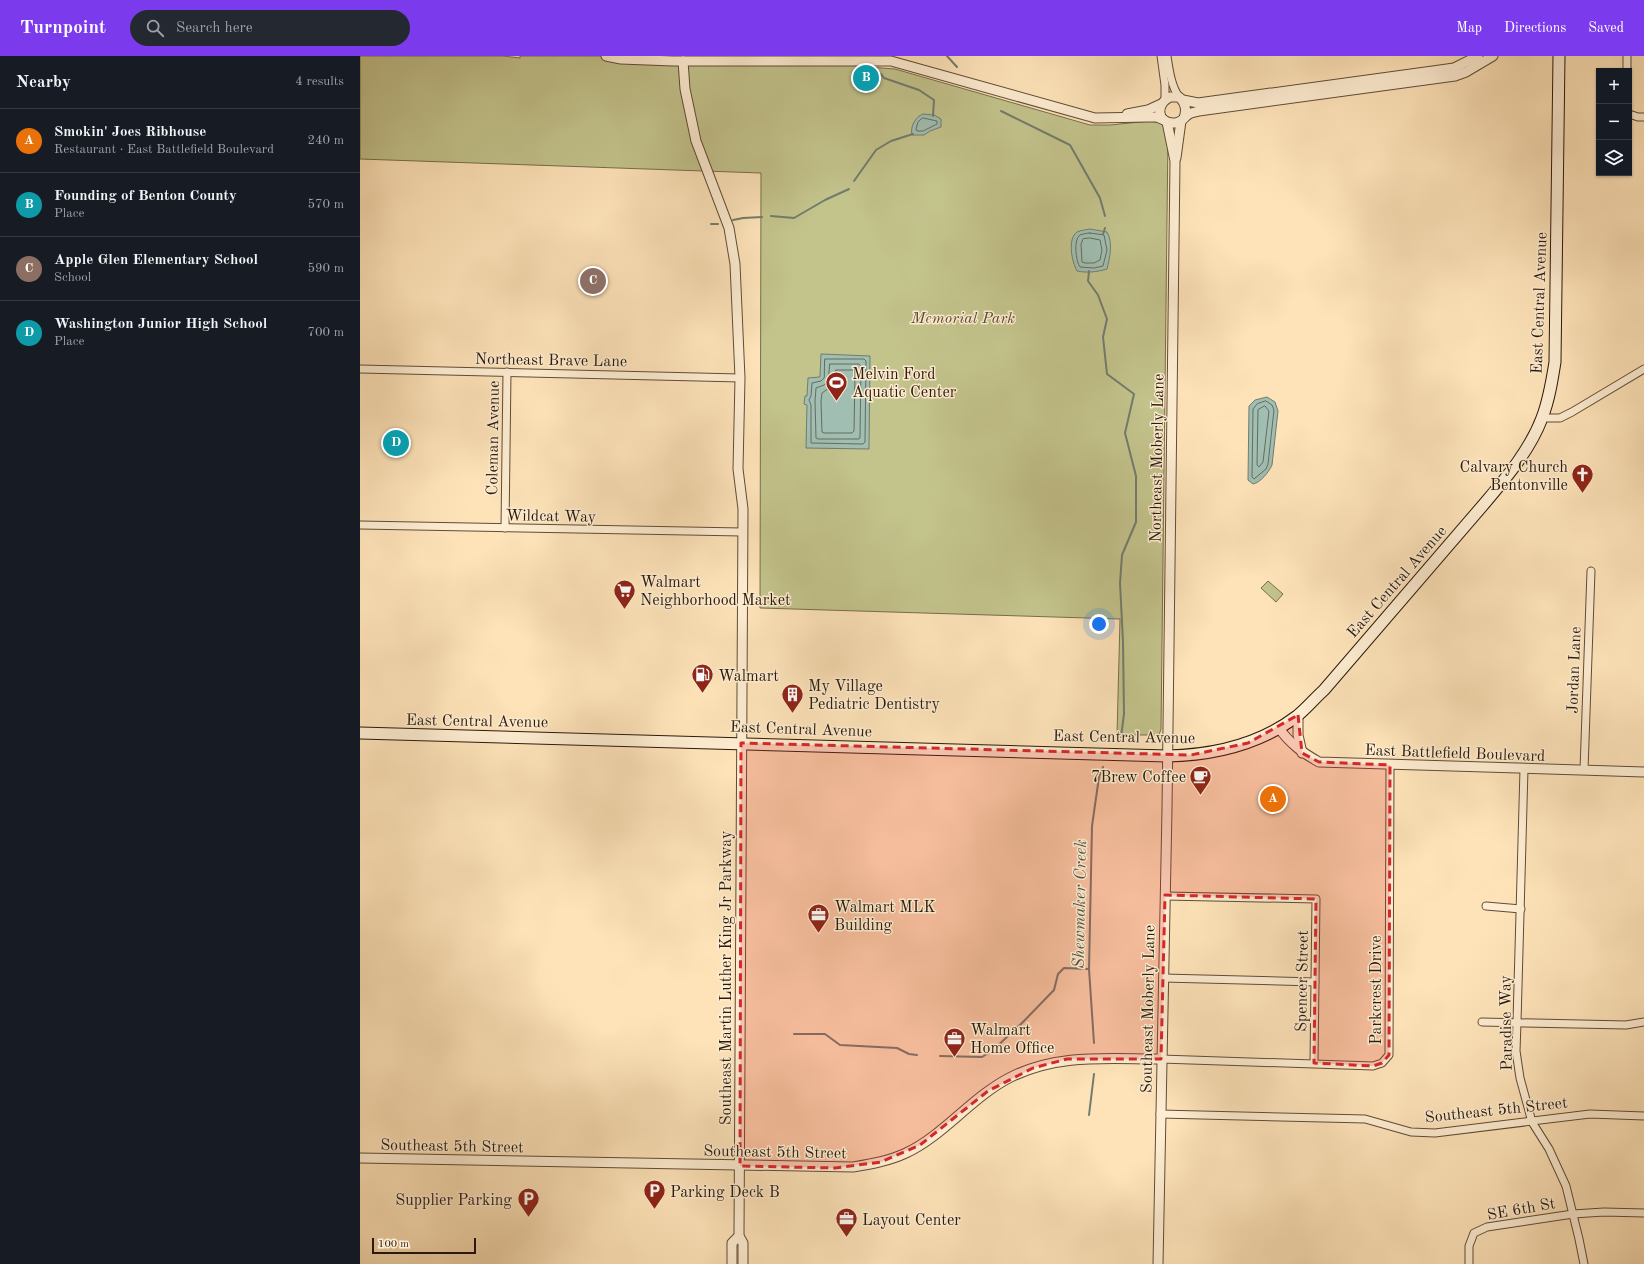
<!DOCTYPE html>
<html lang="en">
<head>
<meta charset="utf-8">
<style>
	:root { --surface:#171b24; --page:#242831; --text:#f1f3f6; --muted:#9ea1a6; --line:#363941; --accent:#7c3aed }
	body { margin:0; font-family:"Old Standard TT",serif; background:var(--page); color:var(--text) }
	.controls { position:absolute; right:12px; top:12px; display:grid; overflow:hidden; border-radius:0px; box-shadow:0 1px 3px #0004 }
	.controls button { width:36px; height:36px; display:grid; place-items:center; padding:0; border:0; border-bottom:1px solid var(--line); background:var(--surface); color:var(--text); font:20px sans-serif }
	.scale { position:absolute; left:12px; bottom:10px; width:104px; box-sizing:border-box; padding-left:4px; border:2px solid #2b190a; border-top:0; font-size:11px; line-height:14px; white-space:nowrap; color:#2b190a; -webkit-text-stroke:3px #feedd2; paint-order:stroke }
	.you { position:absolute; left:739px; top:568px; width:14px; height:14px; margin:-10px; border:3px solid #fff; border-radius:50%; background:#1a73e8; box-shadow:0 0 0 6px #1a73e833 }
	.badge { display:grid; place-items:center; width:26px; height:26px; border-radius:50%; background:var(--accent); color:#fff; font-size:13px; font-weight:700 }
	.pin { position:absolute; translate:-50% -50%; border:2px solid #fff; box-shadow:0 1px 4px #0006 }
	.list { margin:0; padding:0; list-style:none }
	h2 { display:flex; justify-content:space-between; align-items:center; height:52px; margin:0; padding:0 16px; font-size:17px }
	h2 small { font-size:13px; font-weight:400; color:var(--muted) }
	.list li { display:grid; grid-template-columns:26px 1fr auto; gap:12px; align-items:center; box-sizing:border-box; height:64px; padding:0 16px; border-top:1px solid var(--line) }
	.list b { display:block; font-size:15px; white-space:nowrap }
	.list p { margin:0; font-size:13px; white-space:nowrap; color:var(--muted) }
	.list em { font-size:13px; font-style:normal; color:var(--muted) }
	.icon { flex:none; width:22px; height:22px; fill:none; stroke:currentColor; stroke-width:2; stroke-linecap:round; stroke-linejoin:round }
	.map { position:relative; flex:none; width:1284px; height:1208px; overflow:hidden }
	header { display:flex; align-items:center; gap:24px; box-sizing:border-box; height:56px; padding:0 20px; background:var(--accent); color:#fff }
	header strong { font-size:19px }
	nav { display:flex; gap:22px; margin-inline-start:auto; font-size:14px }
	.search { width:280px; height:36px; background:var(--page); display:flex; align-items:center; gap:10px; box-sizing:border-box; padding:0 14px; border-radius:22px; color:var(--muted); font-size:15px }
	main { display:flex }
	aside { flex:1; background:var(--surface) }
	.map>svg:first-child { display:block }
	.green { fill:#c3c38c; stroke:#776e4b }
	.water { fill:#a0beb2; stroke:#717c6f }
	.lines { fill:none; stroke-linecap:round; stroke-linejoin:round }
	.shore { stroke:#666c5e; stroke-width:1 }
	.stream { stroke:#717c6f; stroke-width:2 }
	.minor-casing { stroke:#604c36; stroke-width:9 }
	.tertiary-casing { stroke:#604c36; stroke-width:11 }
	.secondary-casing { stroke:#2b190a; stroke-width:13 }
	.minor { stroke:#feedd2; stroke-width:7 }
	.tertiary { stroke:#feedd2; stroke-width:9 }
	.secondary { stroke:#feedd2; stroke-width:11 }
	.marked { fill:#d62828; fill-opacity:0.2; stroke:#d62828; stroke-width:3; stroke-dasharray:8 5; stroke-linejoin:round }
	.labels { text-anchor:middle; stroke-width:3; stroke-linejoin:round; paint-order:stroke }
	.street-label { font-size:16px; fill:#2b190a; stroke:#feedd2 }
	.park-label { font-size:16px; font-style:italic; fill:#594c31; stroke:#feedd2 }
	.poi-label { font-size:16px; fill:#2b190a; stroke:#feedd2; text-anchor:start }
	.water-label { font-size:17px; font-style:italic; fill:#545345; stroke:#feedd2 }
</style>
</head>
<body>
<header>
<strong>Turnpoint</strong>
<div class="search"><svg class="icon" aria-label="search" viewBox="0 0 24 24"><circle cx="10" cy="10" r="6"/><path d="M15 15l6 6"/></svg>Search here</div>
<nav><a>Map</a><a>Directions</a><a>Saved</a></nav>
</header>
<main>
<aside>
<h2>Nearby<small>4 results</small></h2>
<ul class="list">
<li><span class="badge" style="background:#e8710a">A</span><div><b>Smokin' Joes Ribhouse</b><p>Restaurant · East Battlefield Boulevard</p></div><em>240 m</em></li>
<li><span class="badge" style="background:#0f9aa8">B</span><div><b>Founding of Benton County</b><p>Place</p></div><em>570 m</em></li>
<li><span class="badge" style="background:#8d6e63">C</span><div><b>Apple Glen Elementary School</b><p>School</p></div><em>590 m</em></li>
<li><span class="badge" style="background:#0f9aa8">D</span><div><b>Washington Junior High School</b><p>Place</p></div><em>700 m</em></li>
</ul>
</aside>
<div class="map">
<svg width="1284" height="1208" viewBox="0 0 1284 1208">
	<rect width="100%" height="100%" fill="#fee3b9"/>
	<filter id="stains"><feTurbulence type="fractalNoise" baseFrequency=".005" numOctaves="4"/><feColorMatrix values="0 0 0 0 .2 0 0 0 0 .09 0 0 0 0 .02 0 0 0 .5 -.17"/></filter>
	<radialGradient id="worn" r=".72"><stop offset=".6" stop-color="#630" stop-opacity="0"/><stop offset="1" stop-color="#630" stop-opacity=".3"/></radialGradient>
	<!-- green -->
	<g class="green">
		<polygon points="0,0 143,0 160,2 160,0 507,0 508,11 535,13 730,69 750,69 790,65 800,67 805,71 808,79 801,673 799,679 757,679 760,563 400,552 401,117 0,103"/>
		<polygon points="908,525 923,538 916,546 901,532"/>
	</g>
	<!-- water -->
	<g class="water">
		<path d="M563,58L574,59L581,63V71L570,75L564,79H552C550,71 555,61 563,58Z"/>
		<path d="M730,173L747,176C753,186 750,201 747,213C737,216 727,217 717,215C712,206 707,183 717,176C721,174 726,174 730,173Z"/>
		<polygon points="461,298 510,300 509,393 446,392 447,349 444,348 445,340 447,340 448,322 460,321"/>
		<path d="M907,341L915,346L918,355L912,409C909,416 900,427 893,428L888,424L889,350L895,344Z"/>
	</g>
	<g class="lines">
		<!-- shore -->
		<g class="shore">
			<polygon points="563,62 577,65 577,68 563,75 557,75 556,73 558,66"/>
			<path d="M730,177L744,179L747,194L743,210L734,212L720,211C716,206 713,183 720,179C723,178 727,177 730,177Z"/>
			<polygon points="730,182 740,184 742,194 740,204 734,207 725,207 722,206 721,188 723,183"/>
			<polygon points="465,303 504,303 506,305 505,386 503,388 451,387 451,349 449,344 451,340 452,327 461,325 464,322"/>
			<polygon points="470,308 499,308 501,310 500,381 499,383 458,383 456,382 455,345 456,332 464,329 468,326"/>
			<polygon points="476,314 493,314 495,316 494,375 492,377 464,377 462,376 461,345 462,337 473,329"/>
			<polygon points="906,345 912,349 914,354 908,408 906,413 894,423 892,421 893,353 897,348"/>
			<polygon points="905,350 909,355 903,406 899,411 897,409 898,354"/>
		</g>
		<!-- stream -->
		<g class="stream">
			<polyline points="587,0 597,11"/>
			<polyline points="521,18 524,22 559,34 574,44 573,60"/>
			<polyline points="641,55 710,89 740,142 745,160"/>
			<polyline points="494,125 516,94 531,85 553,78"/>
			<polyline points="411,160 434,162 465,144 489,133"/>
			<polyline points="373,164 383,162 402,161"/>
			<polyline points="351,168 358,168"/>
			<polyline points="743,178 745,172"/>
			<polyline points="729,215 728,225 738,239 747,263 743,281 747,318 774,338 765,377 776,420 776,466 762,499 760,527 763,586 764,658 761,681"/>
			<polyline points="434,978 465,978 480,989 537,992 549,998 557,999"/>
			<polyline points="734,987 729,913 732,770 739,721 743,711"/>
			<polyline points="580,1000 622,1001 632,995 662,967 694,934 698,918 704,912 729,913"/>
			<polyline points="729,1059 734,1018"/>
		</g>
		<defs>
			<g id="minor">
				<polyline points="801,0 805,29 805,44"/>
				<path d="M807,0C809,13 811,30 819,41"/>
				<polyline points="1267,0 1267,15"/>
				<polyline points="1269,58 1278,61 1284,61"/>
				<polyline points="0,313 380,322"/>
				<polyline points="1182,362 1200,362 1212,356 1284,313"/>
				<polyline points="0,469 382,476"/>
				<polyline points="145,472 147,316"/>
				<polyline points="1164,713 1157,966 1156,995 1160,1022 1172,1066 1189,1093 1206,1130 1219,1183 1224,1208"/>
				<polyline points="1224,714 1231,515"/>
				<polyline points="805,840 956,843 954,1007"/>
				<polyline points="1126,850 1161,853"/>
				<polyline points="803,922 955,926"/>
				<polyline points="1122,966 1266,969 1284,966"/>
				<polyline points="801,1003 1013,1010 1022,1007 1029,999 1030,709"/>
				<polyline points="800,1058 1005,1063 1051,1076 1075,1077 1230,1058 1284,1060"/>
				<polyline points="1109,1208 1109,1190 1114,1177 1127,1171 1213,1158 1244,1156 1284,1157"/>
			</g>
			<g id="tertiary">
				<polyline points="246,0 261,3 313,5 531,5 735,62 789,61 797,61 804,64"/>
				<polyline points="323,5 325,33 336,85 369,172 375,208 380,322 378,413 383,453 379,1180 383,1187 383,1208"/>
				<polyline points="823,44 838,47 1080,14 1094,12 1118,0"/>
				<polyline points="767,58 788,54 801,48"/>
				<path d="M824,62C827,54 826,47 819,41H810C796,48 796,66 813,67C821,68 824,61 829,58C832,56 836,56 839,55L1095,20L1106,16L1133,0"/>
				<polyline points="816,102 821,65"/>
				<polyline points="938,659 938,679 942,697"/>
				<path d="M919,672C930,688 943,697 959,706L1284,716"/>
				<path d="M0,1102L493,1111C511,1108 529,1105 546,1097C584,1079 611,1042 649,1022C697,997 748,1003 801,1003"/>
				<polyline points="372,1208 372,1187 379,1180"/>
				<polyline points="798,1208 807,753 815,105 807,66"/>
			</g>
			<path id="secondary" d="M0,677L807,700C854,699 899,689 937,660C947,652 955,642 964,634L1124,448C1146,422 1170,394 1182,362C1189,344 1192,325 1195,306L1199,0"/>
		</defs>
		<!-- minor casing -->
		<use href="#minor" class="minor-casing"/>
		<!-- tertiary casing -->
		<use href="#tertiary" class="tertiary-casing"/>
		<!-- secondary casing -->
		<use href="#secondary" class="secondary-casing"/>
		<!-- minor -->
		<use href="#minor" class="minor"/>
		<!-- tertiary -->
		<use href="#tertiary" class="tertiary"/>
		<!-- secondary -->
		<use href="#secondary" class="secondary"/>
	</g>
	<!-- marked area -->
	<path class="marked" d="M938,659L942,697L959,706L1030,709L1029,999L1022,1007L1013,1010L954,1007L956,843L805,839L801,1003H707L673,1012L628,1035L560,1089L521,1106L475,1112L380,1110L381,687L831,699L888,687Z"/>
	<!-- icons -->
	<defs>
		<symbol id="stadium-pin" viewBox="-11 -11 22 30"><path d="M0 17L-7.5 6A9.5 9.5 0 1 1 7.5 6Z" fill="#8f2418" stroke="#feedd2"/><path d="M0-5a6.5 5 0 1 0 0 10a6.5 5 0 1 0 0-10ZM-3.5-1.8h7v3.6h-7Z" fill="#fff"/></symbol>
		<symbol id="church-pin" viewBox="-11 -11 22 30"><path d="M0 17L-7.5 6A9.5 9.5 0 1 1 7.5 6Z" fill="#8f2418" stroke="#feedd2"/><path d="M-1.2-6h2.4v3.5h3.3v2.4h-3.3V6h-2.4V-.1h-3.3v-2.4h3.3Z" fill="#fff"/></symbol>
		<symbol id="supermarket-pin" viewBox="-11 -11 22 30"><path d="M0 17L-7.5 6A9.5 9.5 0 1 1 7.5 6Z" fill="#8f2418" stroke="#feedd2"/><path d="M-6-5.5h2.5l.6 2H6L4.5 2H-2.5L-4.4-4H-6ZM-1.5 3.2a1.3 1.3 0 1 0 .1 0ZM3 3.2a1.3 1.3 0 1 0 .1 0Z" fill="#fff"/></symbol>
		<symbol id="fuel-pin" viewBox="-11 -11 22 30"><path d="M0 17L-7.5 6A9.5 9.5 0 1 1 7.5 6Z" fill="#8f2418" stroke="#feedd2"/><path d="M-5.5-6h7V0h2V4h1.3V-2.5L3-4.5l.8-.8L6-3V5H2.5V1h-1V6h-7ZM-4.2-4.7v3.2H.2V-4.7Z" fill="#fff"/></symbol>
		<symbol id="building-pin" viewBox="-11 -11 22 30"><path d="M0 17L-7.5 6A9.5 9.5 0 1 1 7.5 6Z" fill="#8f2418" stroke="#feedd2"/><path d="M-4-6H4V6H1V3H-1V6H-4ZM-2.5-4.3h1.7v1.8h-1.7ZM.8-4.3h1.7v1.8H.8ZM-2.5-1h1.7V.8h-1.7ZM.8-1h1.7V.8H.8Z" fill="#fff"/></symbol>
		<symbol id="cafe-pin" viewBox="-11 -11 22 30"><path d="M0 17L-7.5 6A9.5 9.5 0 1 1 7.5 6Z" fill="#8f2418" stroke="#feedd2"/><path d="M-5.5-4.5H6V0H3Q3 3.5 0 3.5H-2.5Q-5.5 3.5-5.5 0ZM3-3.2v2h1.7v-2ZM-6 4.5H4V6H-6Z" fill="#fff"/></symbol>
		<symbol id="office-pin" viewBox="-11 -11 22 30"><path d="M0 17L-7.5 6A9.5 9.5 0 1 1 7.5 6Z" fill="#8f2418" stroke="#feedd2"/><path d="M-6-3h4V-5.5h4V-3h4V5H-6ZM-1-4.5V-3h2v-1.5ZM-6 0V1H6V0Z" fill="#fff"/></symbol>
		<symbol id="parking-pin" viewBox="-11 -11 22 30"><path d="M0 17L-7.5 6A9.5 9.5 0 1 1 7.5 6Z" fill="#8f2418" stroke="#feedd2"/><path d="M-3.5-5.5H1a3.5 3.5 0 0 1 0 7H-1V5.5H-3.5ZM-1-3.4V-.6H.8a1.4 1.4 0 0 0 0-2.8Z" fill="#fff"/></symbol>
	</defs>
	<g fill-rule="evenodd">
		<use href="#stadium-pin" x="464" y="314" width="25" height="34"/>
		<use href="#church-pin" x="1210" y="406" width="25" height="34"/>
		<use href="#supermarket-pin" x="252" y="522" width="25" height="34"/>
		<use href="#fuel-pin" x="330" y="606" width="25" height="34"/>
		<use href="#building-pin" x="420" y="626" width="25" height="34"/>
		<use href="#cafe-pin" x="828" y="708" width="25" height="34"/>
		<use href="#office-pin" x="446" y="846" width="25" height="34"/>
		<use href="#office-pin" x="582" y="970" width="25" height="34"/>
		<use href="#parking-pin" x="282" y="1122" width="25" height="34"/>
		<use href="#parking-pin" x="156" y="1130" width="25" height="34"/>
		<use href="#office-pin" x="474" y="1150" width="25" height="34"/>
	</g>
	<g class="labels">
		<!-- street labels -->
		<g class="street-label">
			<text transform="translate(1178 247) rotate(-88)" y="6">East Central Avenue</text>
			<text transform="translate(191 303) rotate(1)" y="6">Northeast Brave Lane</text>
			<text transform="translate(132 382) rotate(-89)" y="6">Coleman Avenue</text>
			<text transform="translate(796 402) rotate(-89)" y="6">Northeast Moberly Lane</text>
			<text transform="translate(191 459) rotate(1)" y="6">Wildcat Way</text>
			<text transform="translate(1036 525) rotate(-49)" y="6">East Central Avenue</text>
			<text transform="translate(1213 614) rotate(-88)" y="6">Jordan Lane</text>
			<text transform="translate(117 664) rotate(1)" y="6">East Central Avenue</text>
			<text transform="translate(441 672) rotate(2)" y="6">East Central Avenue</text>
			<text transform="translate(764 680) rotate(1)" y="6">East Central Avenue</text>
			<text transform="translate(1095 696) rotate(2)" y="6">East Battlefield Boulevard</text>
			<text transform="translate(365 922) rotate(-90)" y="6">Southeast Martin Luther King Jr Parkway</text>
			<text transform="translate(941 925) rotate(-89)" y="6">Spencer Street</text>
			<text transform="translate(1015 934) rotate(-90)" y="6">Parkcrest Drive</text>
			<text transform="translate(787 953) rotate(-89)" y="6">Southeast Moberly Lane</text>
			<text transform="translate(1145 967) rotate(-91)" y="6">Paradise Way</text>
			<text transform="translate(1136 1053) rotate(-6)" y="6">Southeast 5th Street</text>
			<text transform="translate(92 1089) rotate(1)" y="6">Southeast 5th Street</text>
			<text transform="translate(415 1095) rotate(1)" y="6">Southeast 5th Street</text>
			<text transform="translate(1161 1152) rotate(-10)" y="6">SE 6th St</text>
		</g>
		<!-- park labels -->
		<g class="park-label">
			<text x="603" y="267">Memorial Park</text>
		</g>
		<!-- poi labels -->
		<g class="poi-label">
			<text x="492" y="323">Melvin Ford<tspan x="492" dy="18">Aquatic Center</tspan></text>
			<text x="1208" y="416" text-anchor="end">Calvary Church<tspan x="1208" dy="18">Bentonville</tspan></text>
			<text x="280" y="531">Walmart<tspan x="280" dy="18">Neighborhood Market</tspan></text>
			<text x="358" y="625">Walmart</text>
			<text x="448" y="635">My Village<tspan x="448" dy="18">Pediatric Dentistry</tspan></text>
			<text x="826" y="726" text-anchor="end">7Brew Coffee</text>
			<text x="474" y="856">Walmart MLK<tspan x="474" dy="18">Building</tspan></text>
			<text x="610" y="979">Walmart<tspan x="610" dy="18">Home Office</tspan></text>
			<text x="310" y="1141">Parking Deck B</text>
			<text x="152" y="1149" text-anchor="end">Supplier Parking</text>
			<text x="502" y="1169">Layout Center</text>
		</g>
		<!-- water labels -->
		<g class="water-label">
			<text transform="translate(719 848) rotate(-89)" y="6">Shewmaker Creek</text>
		</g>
	</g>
	<rect width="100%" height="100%" filter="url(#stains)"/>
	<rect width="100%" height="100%" fill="url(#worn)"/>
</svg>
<div class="controls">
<button>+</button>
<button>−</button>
<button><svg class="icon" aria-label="layers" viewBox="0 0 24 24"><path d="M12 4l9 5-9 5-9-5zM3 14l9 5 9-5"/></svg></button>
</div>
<div class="scale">100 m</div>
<div class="you"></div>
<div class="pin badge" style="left:913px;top:743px;background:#e8710a">A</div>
<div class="pin badge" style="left:506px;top:22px;background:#0f9aa8">B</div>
<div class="pin badge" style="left:233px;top:225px;background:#8d6e63">C</div>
<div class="pin badge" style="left:36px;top:387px;background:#0f9aa8">D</div>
</div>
</main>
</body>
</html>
